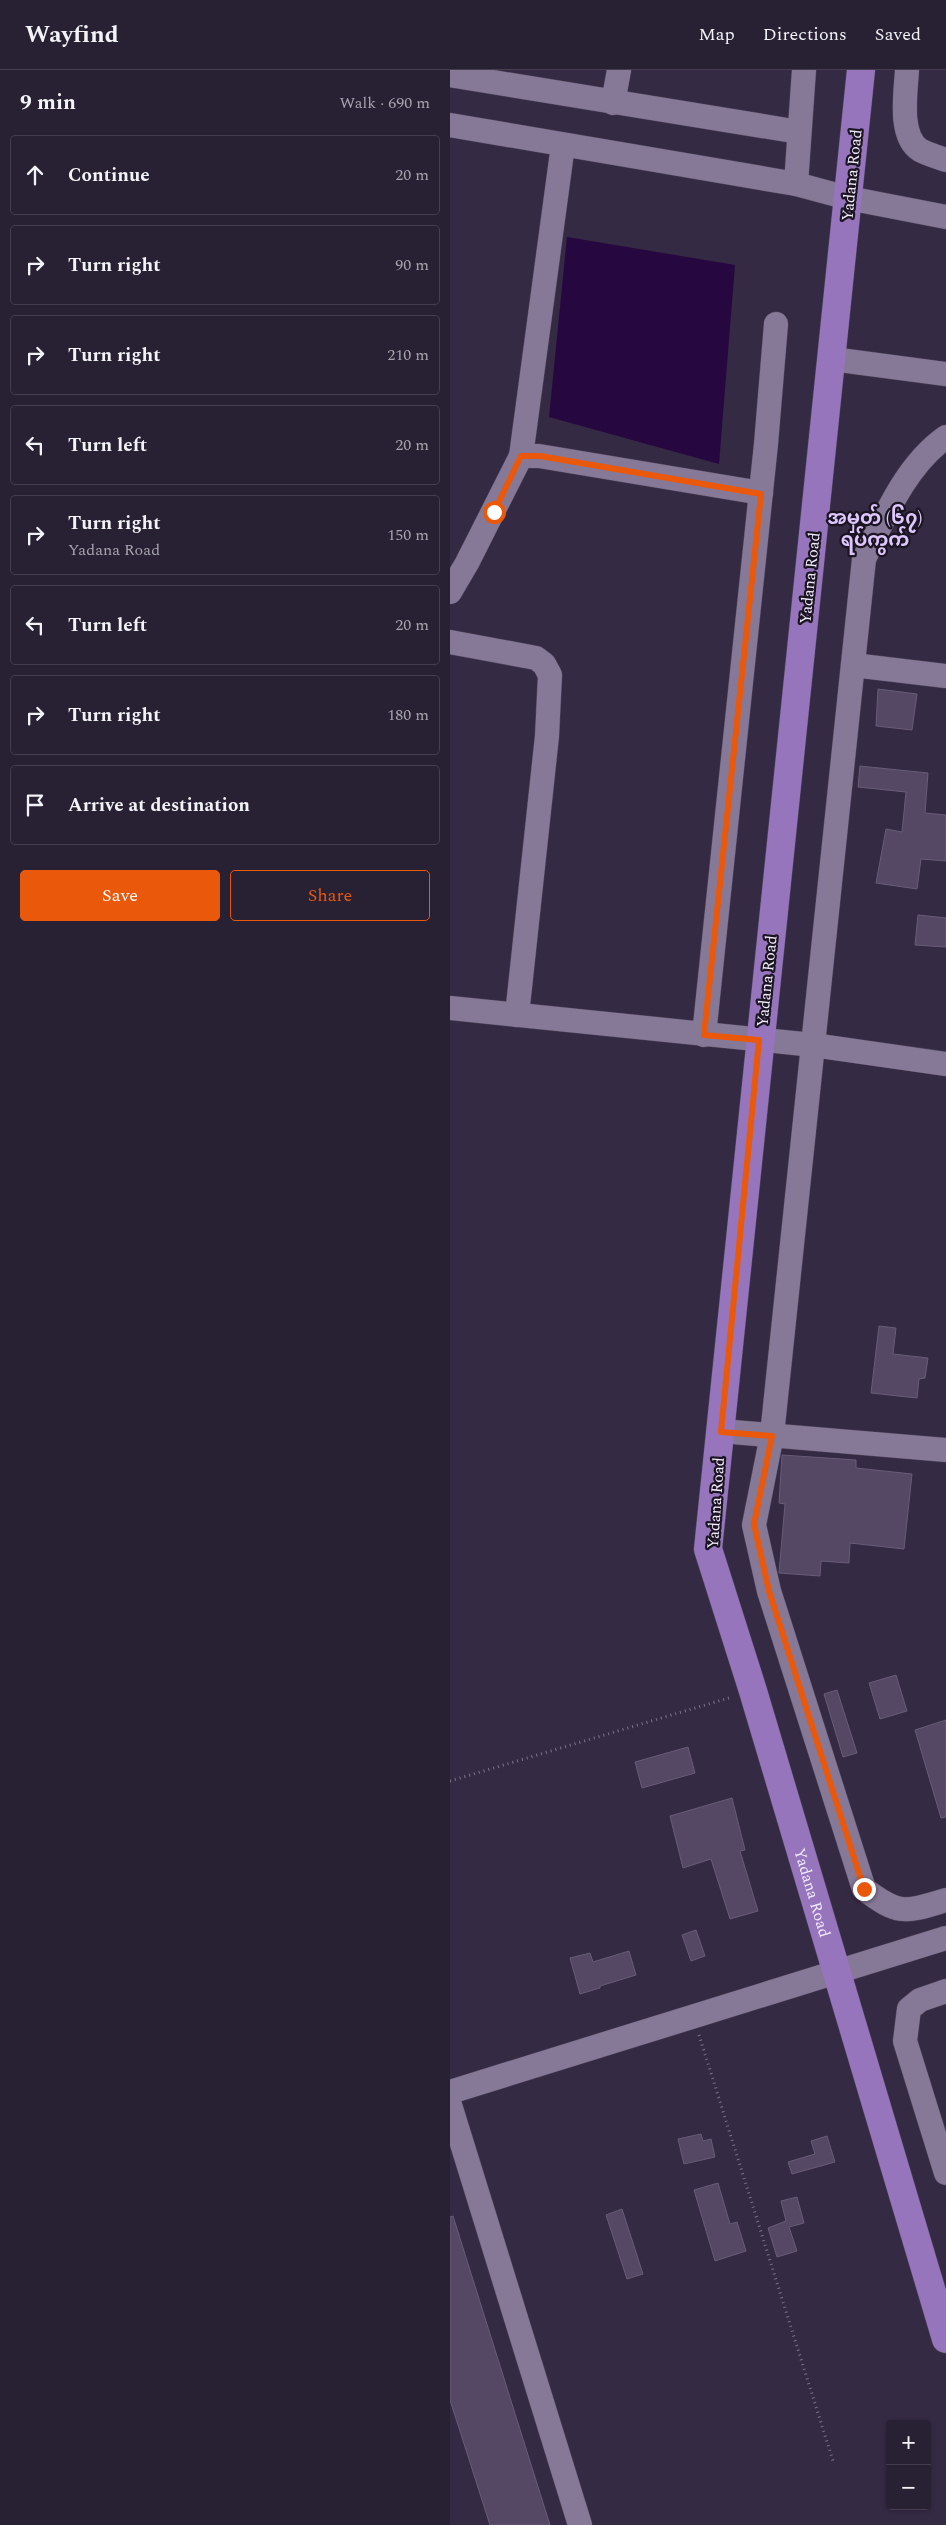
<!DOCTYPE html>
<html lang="en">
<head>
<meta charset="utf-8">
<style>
	:root { --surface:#282033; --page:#30283b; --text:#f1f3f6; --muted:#a5a3ac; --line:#443e4e; --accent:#ea580c }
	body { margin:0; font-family:Spectral,"Noto Sans Myanmar",serif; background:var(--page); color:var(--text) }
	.controls { position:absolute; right:15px; bottom:15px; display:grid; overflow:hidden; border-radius:5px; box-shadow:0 1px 4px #0004 }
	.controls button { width:45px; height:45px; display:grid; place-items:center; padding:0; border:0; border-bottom:1px solid var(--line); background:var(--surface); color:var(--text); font:25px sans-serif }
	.stop { position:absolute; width:15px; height:15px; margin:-11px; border:4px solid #ea580c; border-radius:50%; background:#fff }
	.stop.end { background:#ea580c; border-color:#fff; box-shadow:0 1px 5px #0008 }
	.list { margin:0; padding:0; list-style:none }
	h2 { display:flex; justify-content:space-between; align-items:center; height:65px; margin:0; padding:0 20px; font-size:21px }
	h2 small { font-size:16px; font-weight:400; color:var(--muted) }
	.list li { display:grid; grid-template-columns:32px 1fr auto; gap:15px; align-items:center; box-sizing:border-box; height:80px; margin:0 10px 10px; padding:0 10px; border:1px solid var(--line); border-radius:5px }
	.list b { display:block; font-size:19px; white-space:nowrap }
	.list p { margin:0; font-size:16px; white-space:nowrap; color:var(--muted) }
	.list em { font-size:16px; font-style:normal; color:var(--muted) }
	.actions { display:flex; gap:10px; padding:15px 20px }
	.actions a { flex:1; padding:11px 0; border:1px solid var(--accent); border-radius:5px; text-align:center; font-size:18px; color:var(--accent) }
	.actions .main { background:var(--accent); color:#fff }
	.icon { flex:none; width:28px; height:28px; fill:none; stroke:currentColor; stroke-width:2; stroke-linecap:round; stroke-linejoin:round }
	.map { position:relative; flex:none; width:496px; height:2455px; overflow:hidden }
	header { display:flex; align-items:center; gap:30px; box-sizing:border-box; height:70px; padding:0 25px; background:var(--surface); border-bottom:1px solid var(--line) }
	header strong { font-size:24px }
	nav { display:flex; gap:28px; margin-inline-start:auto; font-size:18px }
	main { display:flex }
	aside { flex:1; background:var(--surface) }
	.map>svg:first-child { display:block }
	.water { fill:#26073f }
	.building { fill:#544864; stroke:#685c79 }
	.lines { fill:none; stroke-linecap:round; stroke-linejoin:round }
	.minor-casing { stroke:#50465d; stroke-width:25 }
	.major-casing { stroke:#50465d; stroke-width:29 }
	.path { stroke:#7c738a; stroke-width:3; stroke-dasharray:1 4; stroke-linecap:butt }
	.minor { stroke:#867998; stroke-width:24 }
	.major { stroke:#9675bd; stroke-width:28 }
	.route { stroke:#ea580c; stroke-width:6 }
	.labels { text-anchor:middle; stroke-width:4.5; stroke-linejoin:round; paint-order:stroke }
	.street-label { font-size:16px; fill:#f2ebfd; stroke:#1a1521 }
	.quarter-label { font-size:19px; font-weight:bold; fill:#ddc6fd; stroke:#1a1521 }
</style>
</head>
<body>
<header>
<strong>Wayfind</strong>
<nav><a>Map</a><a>Directions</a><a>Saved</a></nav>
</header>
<main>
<aside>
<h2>9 min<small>Walk · 690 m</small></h2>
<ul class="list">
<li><svg class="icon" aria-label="ahead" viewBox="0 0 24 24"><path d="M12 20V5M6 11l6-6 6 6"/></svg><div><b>Continue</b></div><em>20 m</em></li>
<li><svg class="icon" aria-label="right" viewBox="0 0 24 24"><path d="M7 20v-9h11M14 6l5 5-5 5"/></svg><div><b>Turn right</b></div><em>90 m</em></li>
<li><svg class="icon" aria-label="right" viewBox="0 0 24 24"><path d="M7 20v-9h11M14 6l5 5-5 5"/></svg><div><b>Turn right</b></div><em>210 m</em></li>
<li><svg class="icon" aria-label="left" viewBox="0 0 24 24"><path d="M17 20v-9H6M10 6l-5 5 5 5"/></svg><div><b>Turn left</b></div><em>20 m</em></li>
<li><svg class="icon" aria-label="right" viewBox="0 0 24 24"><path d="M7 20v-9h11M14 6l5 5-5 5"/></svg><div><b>Turn right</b><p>Yadana Road</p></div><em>150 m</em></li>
<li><svg class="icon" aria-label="left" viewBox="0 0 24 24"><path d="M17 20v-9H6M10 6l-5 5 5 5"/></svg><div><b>Turn left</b></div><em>20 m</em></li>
<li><svg class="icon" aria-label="right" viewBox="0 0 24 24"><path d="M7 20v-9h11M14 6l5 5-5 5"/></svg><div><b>Turn right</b></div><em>180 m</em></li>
<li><svg class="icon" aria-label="arrive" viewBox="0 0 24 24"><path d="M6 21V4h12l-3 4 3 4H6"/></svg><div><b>Arrive at destination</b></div></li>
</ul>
<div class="actions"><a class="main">Save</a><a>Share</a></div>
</aside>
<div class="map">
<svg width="496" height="2455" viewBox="0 0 496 2455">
	<rect width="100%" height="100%" fill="#352a44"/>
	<!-- water -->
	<polygon class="water" points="117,167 285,195 269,394 99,347"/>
	<!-- building -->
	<g class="building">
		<polygon points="428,619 467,624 462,660 426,656"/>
		<polygon points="410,696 478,703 475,743 496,745 496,791 471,789 467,819 426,813 436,759 452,762 456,722 408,717"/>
		<polygon points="468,845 496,848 496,877 465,875"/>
		<polygon points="429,1256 446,1258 443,1284 478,1288 475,1308 469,1309 467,1328 421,1323"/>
		<polygon points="332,1385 406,1390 406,1398 462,1404 454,1479 400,1473 399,1493 371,1491 370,1506 329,1503 335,1434 329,1433"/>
		<polygon points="446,1605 457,1641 430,1649 419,1613"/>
		<polygon points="387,1620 407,1683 393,1687 374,1624"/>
		<polygon points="496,1650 496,1747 491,1748 465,1660"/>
		<polygon points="238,1677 245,1703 192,1718 185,1692"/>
		<polygon points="282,1728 295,1780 290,1781 308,1841 280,1849 261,1789 233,1798 220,1746"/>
		<polygon points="246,1860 255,1886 241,1891 232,1865"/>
		<polygon points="179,1881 186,1905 150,1916 150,1918 130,1924 120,1888 140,1883 143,1892"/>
		<polygon points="251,2064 253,2071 261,2069 265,2087 234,2094 228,2069"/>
		<polygon points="377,2066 385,2092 342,2104 338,2092 365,2084 361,2071"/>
		<polygon points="268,2113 280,2154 287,2152 296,2181 265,2191 244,2120"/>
		<polygon points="347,2127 354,2153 339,2157 347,2181 327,2187 318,2158 336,2151 331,2131"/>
		<polygon points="172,2139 193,2204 177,2209 156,2145"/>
		<polygon points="3,2146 100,2455 40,2455 0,2330 0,2147"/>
	</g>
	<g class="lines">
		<defs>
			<g id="minor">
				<path d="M457,0C456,21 448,66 470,80C477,84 488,87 496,90"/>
				<polyline points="0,5 349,62"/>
				<polyline points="163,33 169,0"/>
				<polyline points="0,55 346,114 398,128 496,147"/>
				<polyline points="346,114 354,0"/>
				<polyline points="382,289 496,304"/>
				<path d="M496,367C456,395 435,446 414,489L322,1365L304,1455L319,1521L414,1819C450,1846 455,1842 496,1830"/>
				<polyline points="71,386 113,75"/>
				<polyline points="0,522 17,493 71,386 89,386 311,423"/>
				<polyline points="0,572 86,588 94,594 100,605 97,666 67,945"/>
				<polyline points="403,595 496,606"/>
				<polyline points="0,938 363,975 496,994"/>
				<polyline points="254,965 316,374 326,254"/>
				<polyline points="271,1361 496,1380"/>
				<polyline points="496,1921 470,1930 459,1939 455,1971 496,2103"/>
				<polyline points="0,2022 496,1868"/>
				<polyline points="0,2035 130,2455"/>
			</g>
			<g id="major">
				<path id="s1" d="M411,0L258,1479L303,1621L496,2269"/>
			</g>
		</defs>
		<!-- minor casing -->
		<use href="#minor" class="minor-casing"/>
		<!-- major casing -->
		<use href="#major" class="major-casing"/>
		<!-- path -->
		<g class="path">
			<polyline points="0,1711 282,1627"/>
			<polyline points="249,1965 384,2394"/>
		</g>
		<!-- minor -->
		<use href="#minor" class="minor"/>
		<!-- major -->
		<use href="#major" class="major"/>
	</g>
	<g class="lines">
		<!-- route -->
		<polyline class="route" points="44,442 71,386 90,386 311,424 254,965 309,970 271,1362 322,1366 304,1454 319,1521 414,1819"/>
	</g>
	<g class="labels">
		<!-- street labels -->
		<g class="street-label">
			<text transform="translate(401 105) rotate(-84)" y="6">Yadana Road</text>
			<text transform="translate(359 508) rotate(-84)" y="6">Yadana Road</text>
			<text transform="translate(316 911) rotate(-84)" y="6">Yadana Road</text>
			<text transform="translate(265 1433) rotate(-86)" y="6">Yadana Road</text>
			<text dy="6" stroke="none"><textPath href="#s1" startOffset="1846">Yadana Road</textPath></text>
		</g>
		<!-- quarter labels -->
		<g class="quarter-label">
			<text x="425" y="454">အမှတ် (၆၇)<tspan x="425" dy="22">ရပ်ကွက်</tspan></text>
		</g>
	</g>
</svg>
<div class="controls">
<button>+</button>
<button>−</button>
</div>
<div class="stop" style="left:44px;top:442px"></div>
<div class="stop end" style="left:414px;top:1819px"></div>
</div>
</main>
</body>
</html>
